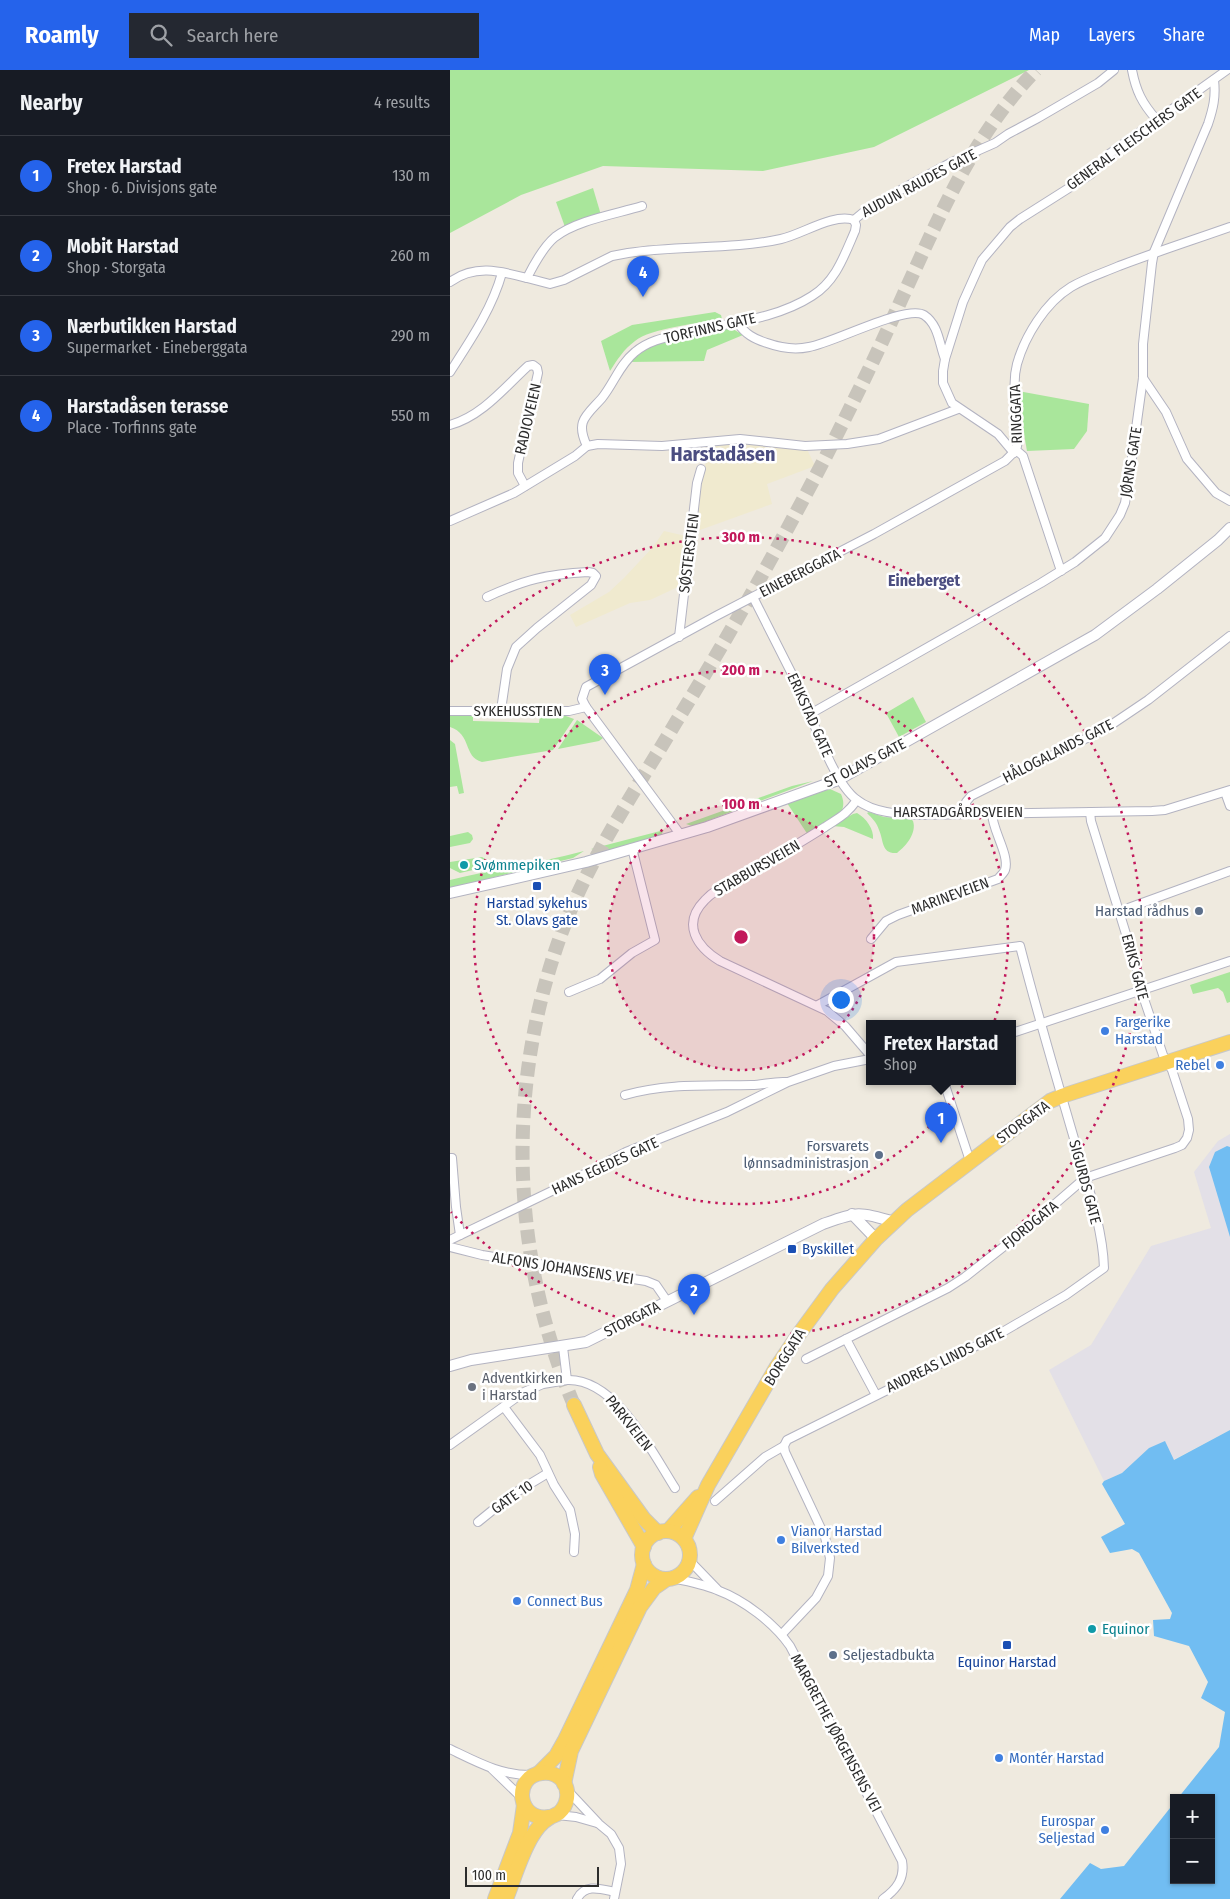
<!DOCTYPE html>
<html lang="en">
<head>
<meta charset="utf-8">
<style>
	:root { --surface:#171b24; --page:#242831; --text:#f1f3f6; --muted:#9ea1a6; --line:#363941; --accent:#2563eb }
	body { margin:0; font-family:"Fira Sans Condensed",sans-serif; background:var(--page); color:var(--text) }
	.controls { position:absolute; right:15px; bottom:15px; display:grid; overflow:hidden; border-radius:0px; box-shadow:0 1px 4px #0004 }
	.controls button { width:45px; height:45px; display:grid; place-items:center; padding:0; border:0; border-bottom:1px solid var(--line); background:var(--surface); color:var(--text); font:25px sans-serif }
	.scale { position:absolute; left:15px; bottom:12px; width:134px; box-sizing:border-box; padding-left:5px; border:2px solid #2d2d2d; border-top:0; font-size:14px; line-height:18px; white-space:nowrap; color:#2d2d2d; -webkit-text-stroke:4px #fff; paint-order:stroke }
	.you { position:absolute; left:390px; top:929px; width:18px; height:18px; margin:-12px; border:4px solid #fff; border-radius:50%; background:#1a73e8; box-shadow:0 0 0 8px #1a73e833 }
	.badge { display:grid; place-items:center; width:32px; height:32px; border-radius:50%; background:var(--accent); color:#fff; font-size:16px; font-weight:700 }
	.pin { position:absolute; translate:-50% -41px; filter:drop-shadow(0 1px 2px #0008) }
	.pin::after { content:''; position:absolute; top:26px; width:18px; height:15px; background:inherit; clip-path:polygon(0 0,100% 0,50% 100%) }
	.popup { position:absolute; left:416px; top:950px; width:150px; height:65px; box-sizing:border-box; display:grid; place-content:center; border-radius:0px; background:var(--surface); filter:drop-shadow(0 1px 4px #0005); font-size:16px; white-space:nowrap; color:var(--muted) }
	.popup b { font-size:19px; color:var(--text) }
	.popup::after { content:''; position:absolute; left:50%; top:100%; margin-left:-10px; border:10px solid transparent; border-top-color:var(--surface) }
	.list { margin:0; padding:0; list-style:none }
	h2 { display:flex; justify-content:space-between; align-items:center; height:65px; margin:0; padding:0 20px; font-size:21px }
	h2 small { font-size:16px; font-weight:400; color:var(--muted) }
	.list li { display:grid; grid-template-columns:32px 1fr auto; gap:15px; align-items:center; box-sizing:border-box; height:80px; padding:0 20px; border-top:1px solid var(--line) }
	.list b { display:block; font-size:19px; white-space:nowrap }
	.list p { margin:0; font-size:16px; white-space:nowrap; color:var(--muted) }
	.list em { font-size:16px; font-style:normal; color:var(--muted) }
	.icon { flex:none; width:28px; height:28px; fill:none; stroke:currentColor; stroke-width:2; stroke-linecap:round; stroke-linejoin:round }
	.map { position:relative; flex:none; width:780px; height:1829px; overflow:hidden }
	header { display:flex; align-items:center; gap:30px; box-sizing:border-box; height:70px; padding:0 25px; background:var(--accent); color:#fff }
	header strong { font-size:24px }
	nav { display:flex; gap:28px; margin-inline-start:auto; font-size:18px }
	.search { width:350px; height:45px; background:var(--page); display:flex; align-items:center; gap:12px; box-sizing:border-box; padding:0 18px; border-radius:0px; color:var(--muted); font-size:19px }
	main { display:flex }
	aside { flex:1; background:var(--surface) }
	.map>svg:first-child { display:block }
	.industrial { fill:#e3e0e7 }
	.education { fill:#f0eacf }
	.green { fill:#a9e69b }
	.water { fill:#71bdf2 }
	.lines { fill:none; stroke-linecap:round; stroke-linejoin:round }
	.trunk-tunnel { stroke:#c8c4bb; stroke-width:14; stroke-dasharray:14 7; stroke-linecap:butt }
	.minor-casing { stroke:#b3b3c1; stroke-width:10 }
	.tertiary-casing { stroke:#b3b3c1; stroke-width:12 }
	.trunk-casing { stroke:#c8c8c8; stroke-width:16 }
	.minor { stroke:#fff; stroke-width:8 }
	.tertiary { stroke:#fff; stroke-width:10 }
	.trunk { stroke:#fad15c; stroke-width:14 }
	.ring { fill:none; stroke:#c2185b; stroke-width:2.5; stroke-dasharray:2.5 5 }
	.culture-dot { fill:#0f9aa8; stroke:#fff; stroke-width:2 }
	.transit-dot { fill:#1a4fb4; stroke:#fff; stroke-width:2 }
	.service-dot { fill:#5c6f8a; stroke:#fff; stroke-width:2 }
	.shop-dot { fill:#3f7fe0; stroke:#fff; stroke-width:2 }
	.worship-dot { fill:#6b7280; stroke:#fff; stroke-width:2 }
	.labels { text-anchor:middle; stroke-width:5; stroke-linejoin:round; paint-order:stroke }
	.street-label { font-size:15px; fill:#2d2d2d; stroke:#fff }
	.culture-label { font-size:15px; fill:#0d838f; stroke:#fff; text-anchor:start }
	.transit-label { font-size:15px; fill:#164399; stroke:#fff }
	.service-label { font-size:15px; fill:#4e5e75; stroke:#fff; text-anchor:end }
	.shop-label { font-size:15px; fill:#366cbe; stroke:#fff; text-anchor:start }
	.worship-label { font-size:15px; fill:#5b616d; stroke:#fff; text-anchor:start }
	.neighbourhood-label { font-size:16px; font-weight:bold; fill:#4b4d80; stroke:#fff }
	.district-label { font-size:20px; font-weight:bold; fill:#4b4d80; stroke:#fff }
	.centre { fill:#c2185b; stroke:#fff; stroke-width:2.5 }
	.ring-label { font-size:15px; text-anchor:middle; font-weight:bold; fill:#c2185b; stroke:#fff; stroke-width:5; stroke-linejoin:round; paint-order:stroke }
</style>
</head>
<body>
<header>
<strong>Roamly</strong>
<div class="search"><svg class="icon" aria-label="search" viewBox="0 0 24 24"><circle cx="10" cy="10" r="6"/><path d="M15 15l6 6"/></svg>Search here</div>
<nav><a>Map</a><a>Layers</a><a>Share</a></nav>
</header>
<main>
<aside>
<h2>Nearby<small>4 results</small></h2>
<ul class="list">
<li><span class="badge">1</span><div><b>Fretex Harstad</b><p>Shop · 6. Divisjons gate</p></div><em>130 m</em></li>
<li><span class="badge">2</span><div><b>Mobit Harstad</b><p>Shop · Storgata</p></div><em>260 m</em></li>
<li><span class="badge">3</span><div><b>Nærbutikken Harstad</b><p>Supermarket · Eineberggata</p></div><em>290 m</em></li>
<li><span class="badge">4</span><div><b>Harstadåsen terasse</b><p>Place · Torfinns gate</p></div><em>550 m</em></li>
</ul>
</aside>
<div class="map">
<svg width="780" height="1829" viewBox="0 0 780 1829">
	<rect width="100%" height="100%" fill="#efeadf"/>
	<!-- industrial -->
	<polygon class="industrial" points="780,1064 780,1360 723,1390 715,1372 699,1378 672,1403 654,1411 599,1300 641,1275 701,1176 761,1158 744,1102 768,1071"/>
	<!-- education -->
	<g class="education">
		<polygon points="287,372 357,379 365,396 317,414 322,434 250,460 246,459 251,406 258,388 265,373"/>
		<polygon points="214,461 236,466 228,517 200,530 180,533 126,557 120,545 159,522 174,508 203,477"/>
	</g>
	<!-- green -->
	<g class="green">
		<polygon points="0,0 579,0 424,77 313,101 153,96 71,125 0,163"/>
		<polygon points="143,118 151,145 115,157 106,132"/>
		<path d="M265,242L271,245L272,249C251,253 200,258 185,271C174,279 167,290 160,301L151,271L182,255Z"/>
		<polygon points="274,257 283,259 293,265 257,280 254,291 179,292 201,275"/>
		<polygon points="568,321 639,334 637,361 624,379 577,381 569,336"/>
		<polygon points="463,627 476,652 449,667 436,643"/>
		<path d="M0,645H23V651L89,653L90,645H113L124,649L103,680L32,692C13,687 22,664 0,657Z"/>
		<polygon points="127,650 153,668 149,671 108,679"/>
		<polygon points="0,670 5,674 14,723 9,724 7,716 0,717"/>
		<polygon points="363,711 249,754 242,756 236,754 342,716"/>
		<path d="M380,719L391,724C394,731 394,736 391,743L358,765L337,733Z"/>
		<path d="M419,742L434,747L461,749L463,751C467,763 456,776 447,783C431,784 434,771 429,760C427,753 422,748 417,743Z"/>
		<path d="M407,743C416,748 424,759 423,769L394,757L382,756L403,744Z"/>
		<polygon points="214,760 211,765 206,767 152,782 141,779"/>
		<polygon points="18,762 22,765 23,769 20,773 0,777 0,766"/>
		<path d="M134,781L123,788L0,818V810C44,799 90,793 134,781Z"/>
		<polygon points="32,787 45,795 10,803 0,798 0,792"/>
		<polygon points="780,902 780,932 777,933 773,922 768,918 743,924 740,915"/>
	</g>
	<!-- water -->
	<g class="water">
		<polygon points="777,1076 780,1077 780,1167 759,1097 765,1082"/>
		<polygon points="780,1360 780,1829 610,1829 640,1793 651,1799 674,1796 724,1733 724,1810 761,1810 761,1728 728,1728 769,1677 775,1642 751,1628 758,1612 739,1576 704,1566 703,1550 720,1549 722,1543 689,1483 682,1479 660,1483 651,1467 675,1454 652,1414 654,1411 672,1403 699,1378 715,1371 724,1390"/>
	</g>
	<g class="lines">
		<!-- trunk-tunnel -->
		<path class="trunk-tunnel" d="M124,1335C60,1184 55,1014 113,859C141,785 186,720 226,652C279,566 328,478 375,388C402,335 428,282 452,228C489,147 523,65 586,0"/>
		<defs>
			<g id="minor">
				<path d="M682,0C686,21 692,33 706,49"/>
				<path d="M192,136C166,144 127,150 105,167C93,177 84,194 77,208L100,214L114,210L162,186L178,183C229,175 281,180 331,169C353,164 383,143 404,150"/>
				<polyline points="404,150 416,140 454,118 502,92 545,73 558,64 588,48 648,13 664,0"/>
				<path d="M0,212C25,194 50,201 77,208"/>
				<path d="M287,252C295,264 304,269 317,273C331,278 345,280 359,277C383,273 457,234 474,245C489,255 489,274 495,289"/>
				<path d="M0,302C20,271 42,239 52,203"/>
				<polyline points="693,308 716,342 737,389 766,423 780,431"/>
				<path d="M0,355C32,346 54,318 78,296L83,295L87,298L88,303L68,393V403L75,416"/>
				<polyline points="137,376 148,374 212,376 290,369 355,376 397,374 429,369 508,339"/>
				<polyline points="564,383 548,364 502,333 493,313 493,301 495,289 513,232 526,203 532,190 560,157 570,149 641,104 659,84 777,0"/>
				<path d="M0,451L64,423L125,386L137,376C125,351 136,346 152,328C164,313 170,294 185,282C199,270 217,267 234,263C276,253 325,250 362,226C386,211 394,186 405,161L406,155L404,150"/>
				<path d="M611,501L573,386L566,380C574,355 559,324 567,294C575,266 595,233 621,217C636,208 653,203 669,196C706,182 743,170 780,157"/>
				<path d="M37,527C74,510 97,504 138,502L143,503L146,506L141,515L87,558L66,577L57,599L51,640"/>
				<path d="M303,527C318,557 333,586 348,616C362,645 382,712 407,730C424,743 448,744 469,745L702,741L715,740L780,720"/>
				<polyline points="229,567 247,413 251,399"/>
				<polyline points="0,641 119,641 136,637"/>
				<path d="M360,644L591,513L625,492L655,468L670,445L675,433L680,402L693,308V274L702,193L704,182L758,54C763,39 766,27 764,10"/>
				<polyline points="775,722 780,736"/>
				<path d="M407,730C396,745 390,747 375,757C348,774 321,790 293,806C280,813 265,819 255,830C231,854 247,877 270,891L377,941L395,956L420,985"/>
				<polyline points="516,743 516,732 521,726 655,659 698,630 780,566"/>
				<polyline points="230,764 136,637 132,629 136,617 266,546 424,464 555,391 566,380"/>
				<polyline points="670,841 780,801"/>
				<path d="M421,869L436,851L448,845L548,809C550,806 554,803 555,800C560,785 542,760 542,743"/>
				<polyline points="119,922 150,909 182,883 205,870 182,778"/>
				<polyline points="562,963 780,891"/>
				<polyline points="494,1012 520,1091"/>
				<path d="M175,1025C218,1013 257,1016 302,1015C313,1015 324,1011 336,1012"/>
				<polyline points="0,1088 2,1088 6,1137 10,1165"/>
				<polyline points="0,1170 106,1119 176,1082 277,1042 338,1012 384,996 420,989"/>
				<polyline points="0,1177 32,1185 196,1211 206,1215 217,1231"/>
				<polyline points="396,1269 426,1325"/>
				<polyline points="356,1289 498,1218 515,1207 576,1159 635,1108 725,1078 732,1075 737,1068 739,1060 738,1049 722,1000 713,985 694,929 693,919 641,751 640,742"/>
				<path d="M117,1310C166,1308 202,1382 225,1418"/>
				<polyline points="54,1337 90,1385 104,1415 120,1440 125,1464 124,1482"/>
				<polyline points="0,1375 74,1322 93,1314 117,1310 113,1277"/>
				<polyline points="265,1431 315,1387 334,1376"/>
				<polyline points="28,1452 60,1426 98,1403"/>
				<polyline points="239,1490 267,1519"/>
				<path d="M222,1508C237,1511 253,1514 267,1520C294,1530 324,1553 340,1576L452,1791C455,1808 447,1819 433,1829"/>
				<path d="M332,1564L366,1528L378,1506L380,1488L375,1467L335,1382L334,1376L337,1370L544,1267L616,1225L654,1198C653,1158 636,1110 625,1072C606,1007 587,942 570,876L446,892L368,935"/>
				<path d="M0,1679C27,1692 52,1706 83,1705"/>
				<polyline points="42,1699 71,1727"/>
				<polyline points="119,1722 149,1754 161,1764 169,1778 171,1794 164,1829"/>
				<polyline points="107,1745 126,1747 147,1753"/>
				<path d="M127,1829C135,1813 151,1819 165,1822"/>
			</g>
			<g id="tertiary">
				<polyline points="0,823 136,792 257,757 388,710 645,565 707,519 768,470 780,458"/>
				<polyline points="402,1144 426,1169"/>
				<path d="M0,1296L21,1290L136,1272L373,1154C407,1142 408,1141 444,1152"/>
			</g>
			<g id="trunk">
				<polyline points="124,1335 147,1384 194,1449 208,1463"/>
				<polyline points="150,1397 152,1404 194,1477"/>
				<polyline points="218,1461 248,1427"/>
				<circle cx="216" cy="1485" r="24"/>
				<polyline points="234,1469 258,1415 326,1298 349,1264 382,1219 426,1169 457,1140 600,1031 612,1026 780,972"/>
				<polyline points="89,1703 106,1686 115,1670 187,1520 194,1494"/>
				<polyline points="114,1714 121,1681 190,1537 204,1518 217,1509"/>
				<polyline points="45,1829 70,1763 74,1735"/>
				<path d="M56,1829C64,1809 70,1787 81,1768C85,1761 92,1752 99,1748C102,1746 106,1745 109,1743C118,1735 120,1721 113,1711C108,1705 100,1702 92,1703C62,1706 67,1752 99,1747"/>
			</g>
		</defs>
		<!-- minor casing -->
		<use href="#minor" class="minor-casing"/>
		<!-- tertiary casing -->
		<use href="#tertiary" class="tertiary-casing"/>
		<!-- trunk casing -->
		<use href="#trunk" class="trunk-casing"/>
		<!-- minor -->
		<use href="#minor" class="minor"/>
		<!-- tertiary -->
		<use href="#tertiary" class="tertiary"/>
		<!-- trunk -->
		<use href="#trunk" class="trunk"/>
	</g>
	<!-- distance rings -->
	<circle cx="291" cy="867" r="133" fill="#c2185b" fill-opacity=".12"/>
	<g class="ring">
		<circle cx="291" cy="867" r="133"/>
		<circle cx="291" cy="867" r="267"/>
		<path d="M1 592A400 400 0 1 1 1 1142"/>
	</g>
	<!-- markers -->
	<g class="culture-dot">
		<circle cx="14" cy="795" r="5"/>
		<circle cx="642" cy="1559" r="5"/>
	</g>
	<g class="transit-dot">
		<rect x="82" y="811" width="10" height="10" rx="2.5"/>
		<rect x="337" y="1174" width="10" height="10" rx="2.5"/>
		<rect x="552" y="1570" width="10" height="10" rx="2.5"/>
	</g>
	<g class="service-dot">
		<circle cx="749" cy="841" r="5"/>
		<circle cx="429" cy="1085" r="5"/>
		<circle cx="383" cy="1585" r="5"/>
	</g>
	<g class="shop-dot">
		<circle cx="655" cy="961" r="5"/>
		<circle cx="770" cy="995" r="5"/>
		<circle cx="331" cy="1470" r="5"/>
		<circle cx="67" cy="1531" r="5"/>
		<circle cx="549" cy="1688" r="5"/>
		<circle cx="655" cy="1760" r="5"/>
	</g>
	<circle class="worship-dot" cx="22" cy="1317" r="5"/>
	<g class="labels">
		<!-- street labels -->
		<g class="street-label">
			<text transform="translate(684 69) rotate(-36)" y="5">GENERAL FLEISCHERS GATE</text>
			<text transform="translate(469 113) rotate(-28)" y="5">AUDUN RAUDES GATE</text>
			<text transform="translate(260 258) rotate(-13)" y="5">TORFINNS GATE</text>
			<text transform="translate(566 344) rotate(-92)" y="5">RINGGATA</text>
			<text transform="translate(78 349) rotate(-77)" y="5">RADIOVEIEN</text>
			<text transform="translate(681 392) rotate(-81)" y="5">JØRNS GATE</text>
			<text transform="translate(239 483) rotate(-83)" y="5">SØSTERSTIEN</text>
			<text transform="translate(350 503) rotate(-27)" y="5">EINEBERGGATA</text>
			<text x="68" y="646">SYKEHUSSTIEN</text>
			<text transform="translate(360 645) rotate(66)" y="5">ERIKSTAD GATE</text>
			<text transform="translate(608 681) rotate(-27)" y="5">HÅLOGALANDS GATE</text>
			<text transform="translate(415 693) rotate(-27)" y="5">ST OLAVS GATE</text>
			<text x="508" y="747">HARSTADGÅRDSVEIEN</text>
			<text transform="translate(307 798) rotate(-30)" y="5">STABBURSVEIEN</text>
			<text transform="translate(500 826) rotate(-20)" y="5">MARINEVEIEN</text>
			<text transform="translate(685 897) rotate(75)" y="5">ERIKS GATE</text>
			<text transform="translate(573 1052) rotate(-36)" y="5">STORGATA</text>
			<text transform="translate(155 1096) rotate(-25)" y="5">HANS EGEDES GATE</text>
			<text transform="translate(635 1112) rotate(75)" y="5">SIGURDS GATE</text>
			<text transform="translate(580 1155) rotate(-39)" y="5">FJORDGATA</text>
			<text transform="translate(113 1198) rotate(9)" y="5">ALFONS JOHANSENS VEI</text>
			<text transform="translate(182 1249) rotate(-27)" y="5">STORGATA</text>
			<text transform="translate(335 1287) rotate(-58)" y="5">BORGGATA</text>
			<text transform="translate(495 1290) rotate(-26)" y="5">ANDREAS LINDS GATE</text>
			<text transform="translate(179 1353) rotate(52)" y="5">PARKVEIEN</text>
			<text transform="translate(62 1427) rotate(-35)" y="5">GATE 10</text>
			<text transform="translate(386 1663) rotate(62)" y="5">MARGRETHE JØRGENSENS VEI</text>
		</g>
		<!-- culture labels -->
		<g class="culture-label">
			<text x="24" y="800">Svømmepiken</text>
			<text x="652" y="1564">Equinor</text>
		</g>
		<!-- transit labels -->
		<g class="transit-label">
			<text x="87" y="838">Harstad sykehus<tspan x="87" dy="17">St. Olavs gate</tspan></text>
			<text x="352" y="1184" text-anchor="start">Byskillet</text>
			<text x="557" y="1597">Equinor Harstad</text>
		</g>
		<!-- service labels -->
		<g class="service-label">
			<text x="739" y="846">Harstad rådhus</text>
			<text x="419" y="1081">Forsvarets<tspan x="419" dy="17">lønnsadministrasjon</tspan></text>
			<text x="393" y="1590" text-anchor="start">Seljestadbukta</text>
		</g>
		<!-- shop labels -->
		<g class="shop-label">
			<text x="665" y="957">Fargerike<tspan x="665" dy="17">Harstad</tspan></text>
			<text x="760" y="1000" text-anchor="end">Rebel</text>
			<text x="341" y="1466">Vianor Harstad<tspan x="341" dy="17">Bilverksted</tspan></text>
			<text x="77" y="1536">Connect Bus</text>
			<text x="559" y="1693">Montér Harstad</text>
			<text x="645" y="1756" text-anchor="end">Eurospar<tspan x="645" dy="17">Seljestad</tspan></text>
		</g>
		<!-- worship labels -->
		<g class="worship-label">
			<text x="32" y="1313">Adventkirken<tspan x="32" dy="17">i Harstad</tspan></text>
		</g>
		<!-- neighbourhood labels -->
		<g class="neighbourhood-label">
			<text x="474" y="516">Eineberget</text>
		</g>
		<!-- district labels -->
		<g class="district-label">
			<text x="273" y="391">Harstadåsen</text>
		</g>
	</g>
	<circle cx="291" cy="867" r="8" class="centre"/>
	<g class="ring-label">
		<text x="291" y="472">300 m</text>
		<text x="291" y="605">200 m</text>
		<text x="291" y="739">100 m</text>
	</g>
</svg>
<div class="controls">
<button>+</button>
<button>−</button>
</div>
<div class="scale">100 m</div>
<div class="you"></div>
<div class="pin badge" style="left:491px;top:1073px">1</div>
<div class="popup"><b>Fretex Harstad</b>Shop</div>
<div class="pin badge" style="left:244px;top:1245px">2</div>
<div class="pin badge" style="left:155px;top:625px">3</div>
<div class="pin badge" style="left:193px;top:227px">4</div>
</div>
</main>
</body>
</html>
